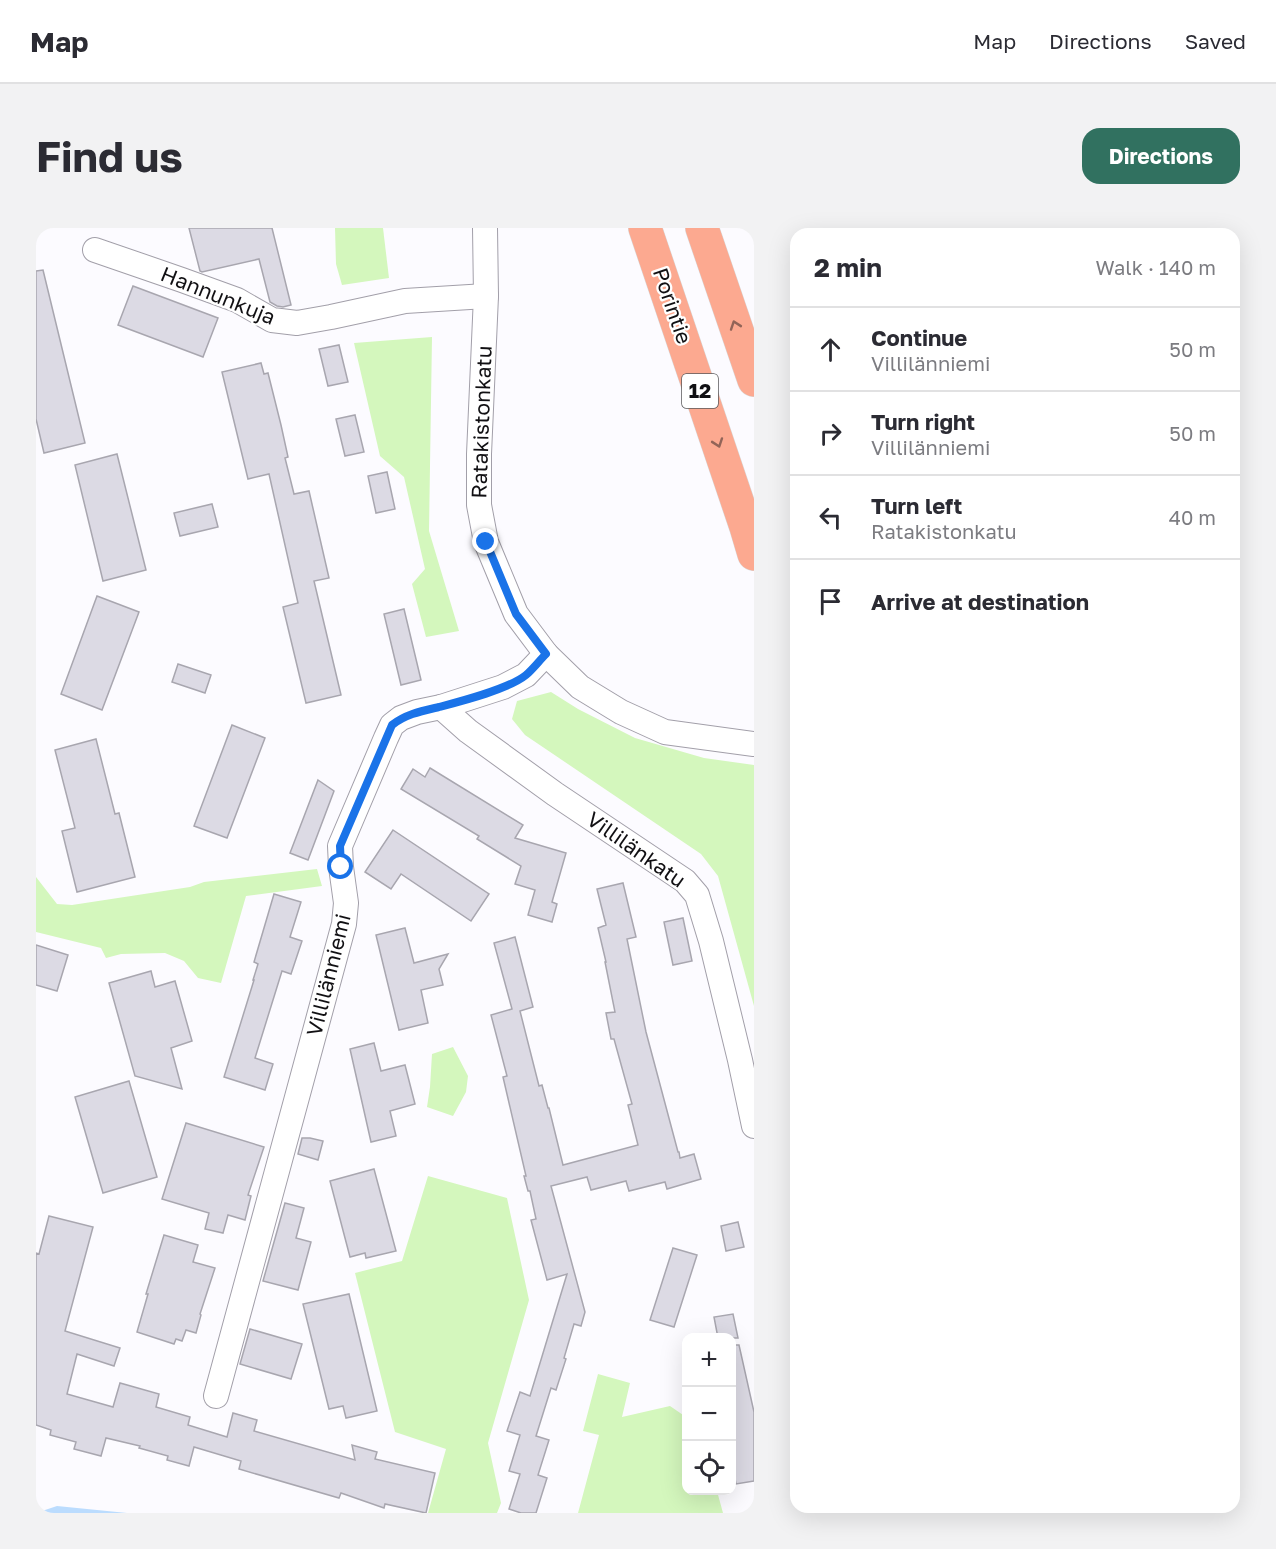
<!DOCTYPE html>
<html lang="en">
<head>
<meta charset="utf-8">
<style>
	:root { --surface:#fff; --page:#f2f2f3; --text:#2b2b33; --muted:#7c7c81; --line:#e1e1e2; --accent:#317160 }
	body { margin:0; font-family:"Golos Text",sans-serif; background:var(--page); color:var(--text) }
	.controls { position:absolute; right:18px; bottom:18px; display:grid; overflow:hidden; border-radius:12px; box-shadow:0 6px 24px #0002 }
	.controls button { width:54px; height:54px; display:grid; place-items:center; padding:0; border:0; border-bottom:2px solid var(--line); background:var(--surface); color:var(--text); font:30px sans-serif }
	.stop { position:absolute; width:18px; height:18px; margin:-14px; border:4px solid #1a73e8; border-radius:50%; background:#fff }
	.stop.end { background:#1a73e8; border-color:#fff; box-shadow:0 2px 6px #0008 }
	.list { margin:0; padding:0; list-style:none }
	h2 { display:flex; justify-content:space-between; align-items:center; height:78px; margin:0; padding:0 24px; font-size:26px }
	h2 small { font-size:20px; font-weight:400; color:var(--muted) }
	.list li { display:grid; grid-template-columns:39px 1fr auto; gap:18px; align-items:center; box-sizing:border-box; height:84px; padding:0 24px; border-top:2px solid var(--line) }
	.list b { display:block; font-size:22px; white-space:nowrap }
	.list p { margin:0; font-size:20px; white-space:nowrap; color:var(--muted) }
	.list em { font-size:20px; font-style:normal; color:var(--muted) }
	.icon { flex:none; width:33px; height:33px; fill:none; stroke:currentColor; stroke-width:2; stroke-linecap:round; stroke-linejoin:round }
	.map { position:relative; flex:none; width:718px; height:1285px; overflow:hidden; border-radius:18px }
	header { display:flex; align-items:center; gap:36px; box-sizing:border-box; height:84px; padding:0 30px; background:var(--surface); border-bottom:2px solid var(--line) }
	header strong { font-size:28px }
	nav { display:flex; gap:33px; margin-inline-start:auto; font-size:21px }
	.intro { display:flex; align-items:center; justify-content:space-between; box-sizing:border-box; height:144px; padding:0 36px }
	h1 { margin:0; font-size:42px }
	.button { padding:15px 27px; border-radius:18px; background:var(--accent); color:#fff; font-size:21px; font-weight:700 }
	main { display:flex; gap:36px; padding:0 36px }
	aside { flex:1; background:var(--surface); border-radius:18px; box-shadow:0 6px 24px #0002 }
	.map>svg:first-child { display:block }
	.green { fill:#d4f7bd }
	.water { fill:#bbdcfe }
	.building { fill:#dcdae4; stroke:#a8a6af; stroke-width:1.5 }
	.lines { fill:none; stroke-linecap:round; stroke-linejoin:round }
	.street-casing { stroke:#a29fa9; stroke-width:26 }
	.highway-casing { stroke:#d9d9d9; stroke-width:34 }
	.street { stroke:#fff; stroke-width:24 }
	.highway { stroke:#fca990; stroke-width:33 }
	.oneway { stroke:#926458 }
	.route { stroke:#1a73e8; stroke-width:8 }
	.labels { text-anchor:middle; stroke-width:4.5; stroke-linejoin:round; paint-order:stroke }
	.shield { fill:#fff; stroke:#58585a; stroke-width:1.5 }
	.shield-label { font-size:20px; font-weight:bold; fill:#111013 }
	.street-label { font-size:21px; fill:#111013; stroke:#fff }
</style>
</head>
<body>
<header>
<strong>Map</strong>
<nav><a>Map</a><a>Directions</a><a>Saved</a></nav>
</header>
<div class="intro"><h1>Find us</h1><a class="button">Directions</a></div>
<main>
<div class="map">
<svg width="718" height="1285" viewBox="0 0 718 1285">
	<rect width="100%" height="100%" fill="#fcfbff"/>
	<!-- green -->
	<g class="green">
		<polygon points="299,0 347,0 353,50 306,57 300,36"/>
		<polygon points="396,109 393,303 423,403 390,409 376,356 389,341 368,249 344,228 318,115"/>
		<polygon points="515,464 542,481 599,510 668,530 718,537 718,778 682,648 665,626 489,507 476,491 481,473"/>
		<polygon points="281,641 286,658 210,668 185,755 162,750 148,733 129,725 85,726 70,730 65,720 0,704 0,649 21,676 36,677 154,659 168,654"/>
		<polygon points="417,819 432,848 430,864 417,888 391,879 394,859 396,826"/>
		<polygon points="392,948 471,970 493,1072 452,1215 465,1275 461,1285 392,1285 410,1221 359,1204 319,1045 366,1033"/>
		<polygon points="562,1146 594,1155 586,1189 634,1178 650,1189 650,1262 681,1263 687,1285 542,1285 563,1207 547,1203"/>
	</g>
	<!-- water -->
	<polygon class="water" points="21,1278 91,1285 0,1285"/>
	<!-- building -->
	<g class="building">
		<polygon points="153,0 236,0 255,77 247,79 241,78 234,74 223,31 166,44 164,43"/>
		<polygon points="7,42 49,215 8,225 0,191 0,43"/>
		<polygon points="97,58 182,90 167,129 82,97"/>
		<polygon points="303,117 312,154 292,158 283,121"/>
		<polygon points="225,135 228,146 232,145 245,197 252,229 249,230 258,266 273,263 293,350 278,353 305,467 270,475 247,379 262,375 233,246 212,251 186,144"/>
		<polygon points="319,187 328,224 309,228 300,191"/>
		<polygon points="81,226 110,342 67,353 39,237"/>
		<polygon points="351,244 359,281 340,285 332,248"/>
		<polygon points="176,276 182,299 144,308 138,285"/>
		<polygon points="61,368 103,384 66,482 25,466"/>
		<polygon points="368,381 385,452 365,457 348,386"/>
		<polygon points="142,436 175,447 169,465 136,454"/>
		<polygon points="196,497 229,510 191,610 158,598"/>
		<polygon points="60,511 79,586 83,585 99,649 41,664 26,603 39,600 19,522"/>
		<polygon points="394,540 487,597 479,610 530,625 516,674 521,676 516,694 492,687 499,662 479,656 485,638 441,611 443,608 365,561 377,541 389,549"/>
		<polygon points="282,552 298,563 272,632 254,625"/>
		<polygon points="357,602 453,666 435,693 365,646 355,661 329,644"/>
		<polygon points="587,655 600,709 591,711 610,804 642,924 643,924 644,930 658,926 665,951 631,961 629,954 593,963 590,953 555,962 551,949 515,958 549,1084 545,1098 538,1096 528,1130 530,1131 520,1162 515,1160 500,1208 513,1212 502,1247 511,1250 500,1285 485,1285 473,1281 484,1246 473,1243 484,1207 471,1203 484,1164 494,1168 531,1046 511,1052 495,992 500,991 494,963 492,963 488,948 490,948 467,849 471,848 455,787 476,781 458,715 479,709 497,779 484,783 503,858 506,857 512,880 513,880 527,937 602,917 592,877 596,876 578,811 575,811 570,785 579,784 569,734 570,734 562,700 570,697 561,661"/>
		<polygon points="238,666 265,674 254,709 266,713 255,746 246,743 219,830 237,836 229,862 188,849 218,752 217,752 222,736 218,734"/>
		<polygon points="647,690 656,733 637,737 628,694"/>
		<polygon points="369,700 378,735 412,726 403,741 407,757 385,762 392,795 363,802 340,707"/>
		<polygon points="0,717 32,727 21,763 0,757"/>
		<polygon points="115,743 119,759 139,753 156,813 135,820 146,861 99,848 73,755"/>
		<polygon points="338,815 345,843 369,837 379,876 354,883 360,908 335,914 314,821"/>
		<polygon points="93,853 121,949 67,965 39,869"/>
		<polygon points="150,895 228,919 212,967 215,968 209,992 192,987 187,1005 169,1001 173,985 126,971"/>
		<polygon points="266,910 274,910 287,913 282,932 262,926"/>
		<polygon points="338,941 360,1023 330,1030 329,1025 314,1029 294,953"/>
		<polygon points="249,975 268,980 260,1010 275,1014 262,1062 227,1053"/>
		<polygon points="13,988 57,999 29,1103 84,1120 78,1138 41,1126 31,1166 77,1179 84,1155 123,1166 120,1179 154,1189 152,1197 191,1209 197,1185 221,1192 218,1203 319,1232 316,1217 341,1224 339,1231 399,1245 390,1285 349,1276 348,1280 305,1265 303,1270 203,1241 205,1233 158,1219 153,1238 131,1232 132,1228 103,1220 104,1218 70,1210 65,1228 38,1221 40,1214 14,1207 15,1202 0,1197 0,1025 3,1026"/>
		<polygon points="702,994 708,1019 690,1023 685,998"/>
		<polygon points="128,1007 162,1017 157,1034 179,1040 164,1086 165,1087 160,1105 150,1102 146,1113 140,1111 138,1116 101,1104 112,1066 110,1066"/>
		<polygon points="637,1020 661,1027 638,1099 614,1092"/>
		<polygon points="313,1066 341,1183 310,1190 307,1178 293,1181 267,1076"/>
		<polygon points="697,1086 702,1110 682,1110 678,1089"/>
		<polygon points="214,1101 266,1116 255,1151 204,1136"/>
		<polygon points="696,1117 703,1117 718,1184 718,1253 700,1256 696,1235"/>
	</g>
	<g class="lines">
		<defs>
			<g id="street">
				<polyline points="449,0 450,68 443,226 443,277 450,314 480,386 510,426 544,459 585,484 629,504 718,516"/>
				<polyline points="59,22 146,52 201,72 236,92 261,95 295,89 369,73 450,68"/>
				<polyline points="405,479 432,503 519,566 649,653 661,667 675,713 704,832 718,898"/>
				<polyline points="180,1168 308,696 310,675 305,639 304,618 350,510 356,497 365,490 381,484 405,479 467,459 490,447 510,426"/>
			</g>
			<g id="highway">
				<polyline points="609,0 710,299 718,326"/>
				<polyline points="666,0 718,152"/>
			</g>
		</defs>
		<!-- street casing -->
		<use href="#street" class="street-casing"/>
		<!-- highway casing -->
		<use href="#highway" class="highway-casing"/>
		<!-- street -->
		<use href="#street" class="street"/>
		<!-- highway -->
		<use href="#highway" class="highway"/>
	</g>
	<!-- one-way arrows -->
	<defs><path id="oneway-chevron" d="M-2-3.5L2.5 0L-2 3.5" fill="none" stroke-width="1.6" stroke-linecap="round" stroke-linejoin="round" transform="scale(1.5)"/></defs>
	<g class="oneway">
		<use href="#oneway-chevron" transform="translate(699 97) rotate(-109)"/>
		<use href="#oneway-chevron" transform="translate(682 215) rotate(71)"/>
	</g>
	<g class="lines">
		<!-- route -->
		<path class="route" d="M305,639L304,618L356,497C370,486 386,483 403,479C426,473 473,461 490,447C497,441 503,433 510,426L480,386L450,314"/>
	</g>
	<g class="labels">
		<!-- shield labels -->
		<rect class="shield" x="646" y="146" width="36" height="34" rx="4.5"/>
		<g class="shield-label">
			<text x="664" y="170">12</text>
		</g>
		<!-- street labels -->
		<g class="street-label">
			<text transform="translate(182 68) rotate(22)" y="7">Hannunkuja</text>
			<text transform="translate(636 78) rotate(71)" y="7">Porintie</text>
			<text transform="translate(446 194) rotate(-88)" y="7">Ratakistonkatu</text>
			<text transform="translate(600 622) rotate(35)" y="7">Villilänkatu</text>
			<text transform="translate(293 747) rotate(-76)" y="7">Villilänniemi</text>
		</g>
	</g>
</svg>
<div class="controls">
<button>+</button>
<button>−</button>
<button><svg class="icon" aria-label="locate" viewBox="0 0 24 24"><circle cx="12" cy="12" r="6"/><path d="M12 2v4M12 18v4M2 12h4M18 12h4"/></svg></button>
</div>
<div class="stop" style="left:305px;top:639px"></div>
<div class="stop end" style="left:450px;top:314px"></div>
</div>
<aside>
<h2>2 min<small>Walk · 140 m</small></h2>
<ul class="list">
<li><svg class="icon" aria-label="ahead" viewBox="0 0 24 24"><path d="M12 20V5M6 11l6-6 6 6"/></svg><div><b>Continue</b><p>Villilänniemi</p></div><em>50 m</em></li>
<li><svg class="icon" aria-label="right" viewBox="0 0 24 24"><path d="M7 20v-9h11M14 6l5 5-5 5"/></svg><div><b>Turn right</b><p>Villilänniemi</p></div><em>50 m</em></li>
<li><svg class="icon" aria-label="left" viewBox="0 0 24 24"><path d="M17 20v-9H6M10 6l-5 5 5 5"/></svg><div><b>Turn left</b><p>Ratakistonkatu</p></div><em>40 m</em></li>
<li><svg class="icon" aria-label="arrive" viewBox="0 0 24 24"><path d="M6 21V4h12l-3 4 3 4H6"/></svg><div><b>Arrive at destination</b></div></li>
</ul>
</aside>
</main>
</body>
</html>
